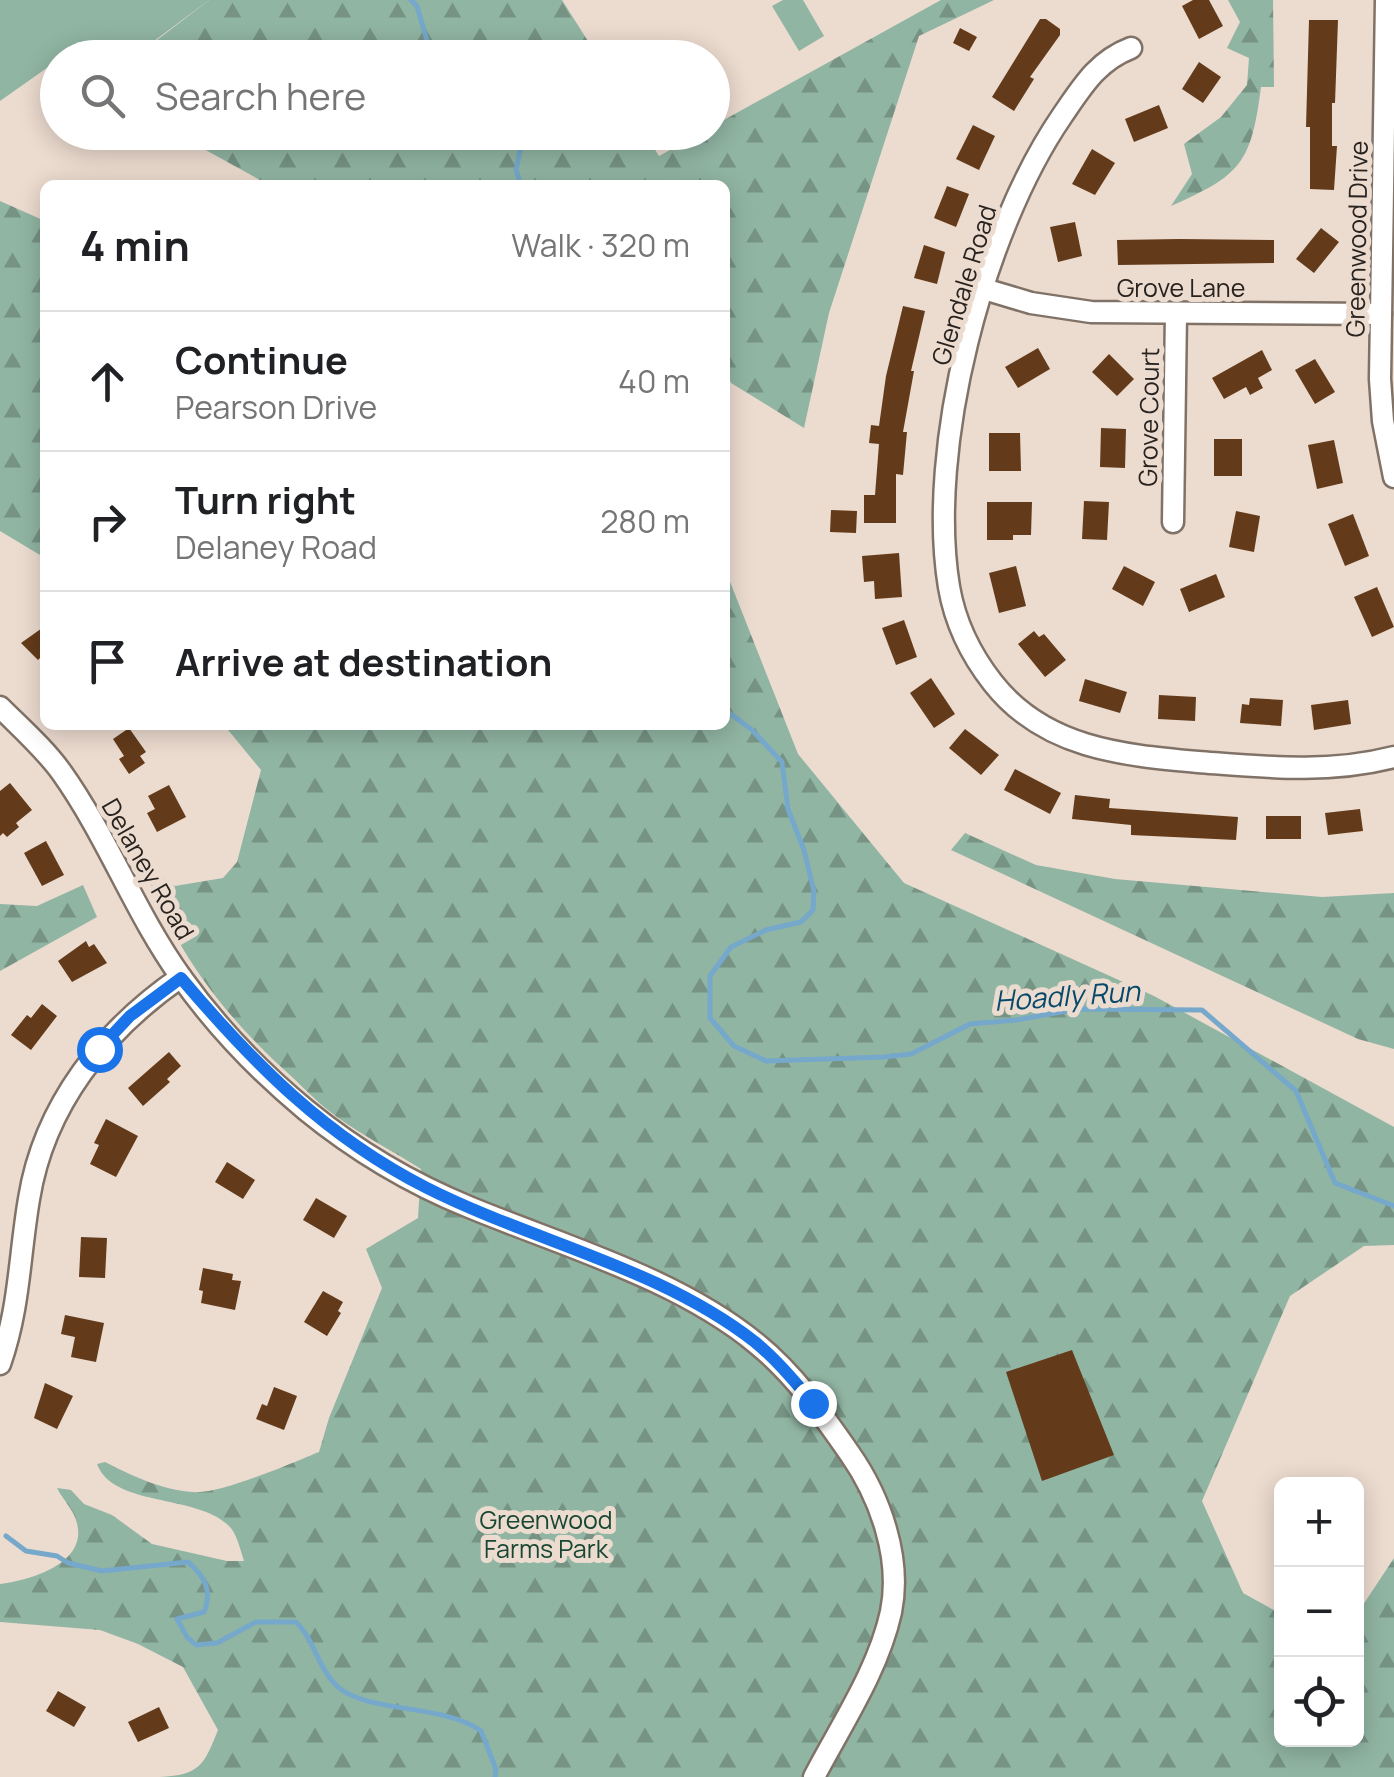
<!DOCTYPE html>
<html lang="en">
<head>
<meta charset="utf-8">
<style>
	:root { --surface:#fff; --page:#f2f2f2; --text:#202124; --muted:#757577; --line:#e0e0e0 }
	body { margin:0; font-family:Manrope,sans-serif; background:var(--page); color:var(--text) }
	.controls { position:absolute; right:30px; bottom:30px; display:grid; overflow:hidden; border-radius:15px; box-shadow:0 5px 25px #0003 }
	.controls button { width:90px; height:90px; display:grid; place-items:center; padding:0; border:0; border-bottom:2px solid var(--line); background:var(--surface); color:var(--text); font:50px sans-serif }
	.stop { position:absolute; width:30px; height:30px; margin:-22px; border:8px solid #1a73e8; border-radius:50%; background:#fff }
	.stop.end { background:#1a73e8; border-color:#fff; box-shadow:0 2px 10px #0008 }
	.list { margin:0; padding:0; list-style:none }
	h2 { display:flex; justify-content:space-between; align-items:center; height:130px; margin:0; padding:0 40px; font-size:42px }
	h2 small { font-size:32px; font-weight:400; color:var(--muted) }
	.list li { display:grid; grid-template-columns:65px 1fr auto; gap:30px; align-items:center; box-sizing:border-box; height:140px; padding:0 40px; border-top:2px solid var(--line) }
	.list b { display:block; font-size:38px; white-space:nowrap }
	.list p { margin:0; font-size:32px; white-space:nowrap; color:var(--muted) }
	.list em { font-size:32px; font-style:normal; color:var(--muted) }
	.icon { flex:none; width:55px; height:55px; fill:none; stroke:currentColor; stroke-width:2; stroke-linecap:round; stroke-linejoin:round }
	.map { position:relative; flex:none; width:1394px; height:1777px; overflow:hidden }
	.search { position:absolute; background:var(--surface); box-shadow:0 5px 25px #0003; left:40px; top:40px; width:690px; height:110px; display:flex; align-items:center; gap:25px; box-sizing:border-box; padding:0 35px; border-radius:55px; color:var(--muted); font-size:38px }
	.panel { position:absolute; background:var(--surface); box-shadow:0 5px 25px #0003; left:40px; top:180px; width:690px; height:550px; border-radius:15px }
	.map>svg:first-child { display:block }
	.green { fill:#91b5a3 }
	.forest { fill:url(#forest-firs) }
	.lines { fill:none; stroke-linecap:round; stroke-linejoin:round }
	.stream { stroke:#75a8ca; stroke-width:5 }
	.building { fill:#633b1a }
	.minor-casing { stroke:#817267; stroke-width:25 }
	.minor { stroke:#fff; stroke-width:20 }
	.route { stroke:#1a73e8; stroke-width:12 }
	.labels { text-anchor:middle; stroke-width:10; stroke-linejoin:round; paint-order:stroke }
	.street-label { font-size:25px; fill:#29231f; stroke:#ecdbcf }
	.park-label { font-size:25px; fill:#184733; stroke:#ecdbcf }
	.water-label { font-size:28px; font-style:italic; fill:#06496a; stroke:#ecdbcf }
</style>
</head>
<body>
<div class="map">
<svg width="1394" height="1777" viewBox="0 0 1394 1777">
	<defs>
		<pattern id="forest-firs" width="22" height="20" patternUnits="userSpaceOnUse" patternTransform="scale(2.5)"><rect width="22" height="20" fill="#91b5a3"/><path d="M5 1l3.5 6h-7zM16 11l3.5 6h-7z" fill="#769384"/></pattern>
	</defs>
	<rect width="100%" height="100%" fill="#ecdbcf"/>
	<!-- green -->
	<g class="green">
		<polygon points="0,0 209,0 134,56 78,46 0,101"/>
		<polygon points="783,0 803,0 824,36 799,51 772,6"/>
	</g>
	<!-- forest -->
	<g class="forest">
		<polygon points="209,0 562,0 598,57 135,57"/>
		<polygon points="941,0 994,0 919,36 829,313 804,428 731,383 725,369 725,185 269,185 202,148 191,133 644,132 659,156 701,133 712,132 713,126"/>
		<path d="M1228,0H1273L1274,87H1261C1251,164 1241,175 1171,206L1192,174L1184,144L1221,117L1247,85L1249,58L1227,48L1240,22Z"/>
		<polygon points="0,201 45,221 45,558 0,531"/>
		<path d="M725,569L798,754L904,883L1154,996L1394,1127V1245L1364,1246L1290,1296L1202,1501L1243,1593L1281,1614L1282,1740H1356L1357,1614L1394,1558V1777H160C200,1775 204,1765 218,1730L183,1667L138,1644L100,1630L0,1622V1584C33,1580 95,1561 74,1515C70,1506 62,1498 57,1488L71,1490L84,1504L112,1515L152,1544L227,1561H244C240,1549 237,1533 228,1525C195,1494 113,1507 97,1464L105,1462C132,1476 162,1490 193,1492C219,1495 292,1463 319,1452L329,1418L382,1288L366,1249L418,1218L421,1169C393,1151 363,1136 337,1117C320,1105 306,1090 291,1076C226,1018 177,954 146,873L149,867L175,886L223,878L237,862L261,770L224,725H725Z"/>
		<polygon points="965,833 1036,865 1115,879 1322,897 1394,893 1394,1049 1358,1039 951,850"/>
		<polygon points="83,885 97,917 0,971 0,904 37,906"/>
	</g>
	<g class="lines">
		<!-- stream -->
		<g class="stream">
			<path d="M411,0L417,6L430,51C448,59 467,52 486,58"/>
			<polyline points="521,185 516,170 524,132"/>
			<polyline points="725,710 751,729 782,762 788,809 804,850 814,892 813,910 801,922 766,930 731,947 710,976 710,1018 734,1046 766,1061 884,1057 911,1054 970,1024 1016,1020 1078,1009 1202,1010 1296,1091 1335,1183 1394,1206"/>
			<path d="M6,1536L26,1551L57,1556L68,1563L102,1571L188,1562C204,1576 213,1590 204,1612L177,1619L187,1637L196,1645L217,1643L256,1622H296C315,1640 317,1668 338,1687C368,1713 444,1704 481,1731L496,1769L495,1777"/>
		</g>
	</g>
	<!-- building -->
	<g class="building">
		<polygon points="1193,0 1209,0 1223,26 1199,39 1182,6"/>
		<polygon points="1040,19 1046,19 1060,29 1060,35 1030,77 1034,79 1014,111 992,97"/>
		<polygon points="1309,20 1338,20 1335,103 1332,103 1332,146 1337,146 1334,190 1310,189 1310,127 1306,127"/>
		<polygon points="960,28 977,37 969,51 953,43"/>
		<polygon points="1199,62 1221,77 1203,103 1182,89"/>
		<polygon points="1159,105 1168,128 1134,142 1125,119"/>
		<polygon points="973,125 995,136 979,170 956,159"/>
		<polygon points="1092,149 1115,163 1095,195 1072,184"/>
		<polygon points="947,186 969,194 956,227 934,218"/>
		<polygon points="1075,222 1082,256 1058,262 1050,227"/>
		<polygon points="1321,228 1339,242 1314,273 1296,259"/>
		<polygon points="1179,239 1274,240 1274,263 1118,265 1117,240"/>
		<polygon points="924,245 945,252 937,284 914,278"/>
		<polygon points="903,306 925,311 911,371 914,371 903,432 907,432 903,475 896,474 896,523 864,523 864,495 875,495 879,444 869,443 871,425 879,426 886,376"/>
		<polygon points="1038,348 1050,369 1018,388 1005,367"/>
		<polygon points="1262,350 1272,370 1258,378 1263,388 1250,395 1246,387 1224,399 1212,378"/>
		<polygon points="1109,354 1134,379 1117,396 1092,372"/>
		<polygon points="1315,359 1335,392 1315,404 1295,370"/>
		<polygon points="1101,428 1126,429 1125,468 1100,467"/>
		<polygon points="989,433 1020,433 1021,471 989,471"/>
		<rect x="1214" y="439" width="28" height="37"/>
		<polygon points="1334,440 1343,483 1317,489 1308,445"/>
		<polygon points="1084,501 1109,502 1107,540 1082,539"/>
		<polygon points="987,502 1032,502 1031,535 1013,535 1013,540 987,540"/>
		<polygon points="831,510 857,511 856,533 830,532"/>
		<polygon points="1236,511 1260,516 1254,552 1229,547"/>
		<polygon points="1353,514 1369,556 1345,566 1328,524"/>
		<polygon points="899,553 902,597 875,599 874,581 864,582 862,556"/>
		<polygon points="1016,566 1026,606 999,613 989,573"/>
		<polygon points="1124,566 1155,582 1143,606 1112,589"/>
		<polygon points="1216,574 1225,597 1189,612 1180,589"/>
		<polygon points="1377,587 1394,627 1372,637 1354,597"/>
		<polygon points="904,620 917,657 896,665 882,628"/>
		<polygon points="45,626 45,653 38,660 21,643"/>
		<polygon points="1034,631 1039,637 1044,634 1066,660 1045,677 1018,644"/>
		<polygon points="931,678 955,714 934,728 910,693"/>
		<polygon points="1085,679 1127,692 1120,713 1079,701"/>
		<polygon points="1159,695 1196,697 1195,721 1158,719"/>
		<polygon points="1250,698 1283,700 1281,726 1240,723 1242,704 1249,705"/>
		<polygon points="1348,700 1351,724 1314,730 1311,705"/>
		<polygon points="129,728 146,752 140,756 145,763 129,774 119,759 124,756 113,739"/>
		<polygon points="965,729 999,755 981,775 949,748"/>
		<polygon points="1015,769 1061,793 1050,814 1004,790"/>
		<polygon points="10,783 32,810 16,823 19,827 7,837 3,833 0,836 0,791"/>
		<polygon points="169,785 186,817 157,832 147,813 155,809 148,796"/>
		<polygon points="1075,795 1110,799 1109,808 1238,817 1236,840 1131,835 1131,825 1072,819"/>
		<polygon points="1360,809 1363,831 1328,835 1325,813"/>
		<rect x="1266" y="816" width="35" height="23"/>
		<polygon points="46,841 64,875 42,886 24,853"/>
		<polygon points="86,941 89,947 94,944 107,963 72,982 58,961"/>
		<polygon points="42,1004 57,1016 31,1050 11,1035 27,1015 31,1018"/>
		<polygon points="169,1052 181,1066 167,1079 170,1082 143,1106 128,1088"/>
		<polygon points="106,1119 138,1136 116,1177 90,1164 99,1145 94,1143"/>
		<polygon points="227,1162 255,1180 243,1199 215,1182"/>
		<polygon points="316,1198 347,1216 334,1238 303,1220"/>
		<polygon points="81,1237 107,1238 105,1278 79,1277"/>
		<polygon points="203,1268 233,1274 232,1280 241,1281 235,1310 201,1303 203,1291 199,1290"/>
		<polygon points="323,1291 343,1302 338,1311 341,1313 327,1336 304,1322"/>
		<polygon points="65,1315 104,1323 96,1362 71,1357 75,1337 61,1334"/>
		<polygon points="1072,1350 1114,1455 1042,1481 1006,1372"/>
		<polygon points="45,1383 73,1396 57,1429 34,1418"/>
		<polygon points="274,1387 297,1396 284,1430 256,1419 262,1404 267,1406"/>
		<polygon points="58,1691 86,1707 74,1727 46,1711"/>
		<polygon points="159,1707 169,1728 138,1742 128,1722"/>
	</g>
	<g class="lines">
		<defs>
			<g id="minor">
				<polyline points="1386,0 1380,379 1383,421 1394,477"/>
				<path d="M1131,48C1097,61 1082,87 1062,116C983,231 926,448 949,587C955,622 971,655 993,683C1044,748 1121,755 1198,762C1265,767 1328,774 1394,757"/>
				<polyline points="984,289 1031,303 1091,312 1381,314"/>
				<polyline points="1173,522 1176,313"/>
				<path d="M0,707C21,728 45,749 62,773C108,838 135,913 181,977C216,1026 260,1072 306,1110C355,1150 410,1183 469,1207C563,1246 677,1278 757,1344C794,1374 823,1415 850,1454C880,1497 902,1558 891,1612C878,1671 841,1725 814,1777"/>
				<path d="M0,1364C20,1306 19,1258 29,1199C44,1105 105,1029 181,977"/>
			</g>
		</defs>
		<!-- minor casing -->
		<use href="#minor" class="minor-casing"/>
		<!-- minor -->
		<use href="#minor" class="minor"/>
	</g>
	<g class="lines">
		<!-- route -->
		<path class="route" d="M99,1049L130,1016L181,978C253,1063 326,1137 427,1188C534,1242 659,1267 755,1342C777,1360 795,1382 813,1403"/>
	</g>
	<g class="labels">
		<!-- street labels -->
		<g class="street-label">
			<text transform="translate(1357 239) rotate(-89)" y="9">Greenwood Drive</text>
			<text transform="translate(964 285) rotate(-73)" y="9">Glendale Road</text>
			<text x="1181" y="297">Grove Lane</text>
			<text transform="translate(1149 417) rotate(-89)" y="9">Grove Court</text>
			<text transform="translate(148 869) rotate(60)" y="9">Delaney Road</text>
		</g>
		<!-- park labels -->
		<g class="park-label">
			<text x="546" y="1529">Greenwood<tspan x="546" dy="29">Farms Park</tspan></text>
		</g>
		<!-- water labels -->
		<g class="water-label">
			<text transform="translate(1067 996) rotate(-4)" y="10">Hoadly Run</text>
		</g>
	</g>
</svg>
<div class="controls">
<button>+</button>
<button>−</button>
<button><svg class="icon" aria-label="locate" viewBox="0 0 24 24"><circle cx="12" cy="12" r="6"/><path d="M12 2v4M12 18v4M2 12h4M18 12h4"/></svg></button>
</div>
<div class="stop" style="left:99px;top:1049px"></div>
<div class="stop end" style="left:813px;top:1403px"></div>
<div class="search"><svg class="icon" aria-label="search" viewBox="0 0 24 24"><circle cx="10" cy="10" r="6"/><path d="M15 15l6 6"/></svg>Search here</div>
<section class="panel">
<h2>4 min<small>Walk · 320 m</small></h2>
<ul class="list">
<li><svg class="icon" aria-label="ahead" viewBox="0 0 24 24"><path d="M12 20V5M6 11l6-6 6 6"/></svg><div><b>Continue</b><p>Pearson Drive</p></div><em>40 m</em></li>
<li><svg class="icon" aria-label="right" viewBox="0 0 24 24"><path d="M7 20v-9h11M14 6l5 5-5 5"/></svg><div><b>Turn right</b><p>Delaney Road</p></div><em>280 m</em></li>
<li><svg class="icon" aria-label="arrive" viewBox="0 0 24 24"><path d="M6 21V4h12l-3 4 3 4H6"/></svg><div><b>Arrive at destination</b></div></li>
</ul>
</section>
</div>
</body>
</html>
